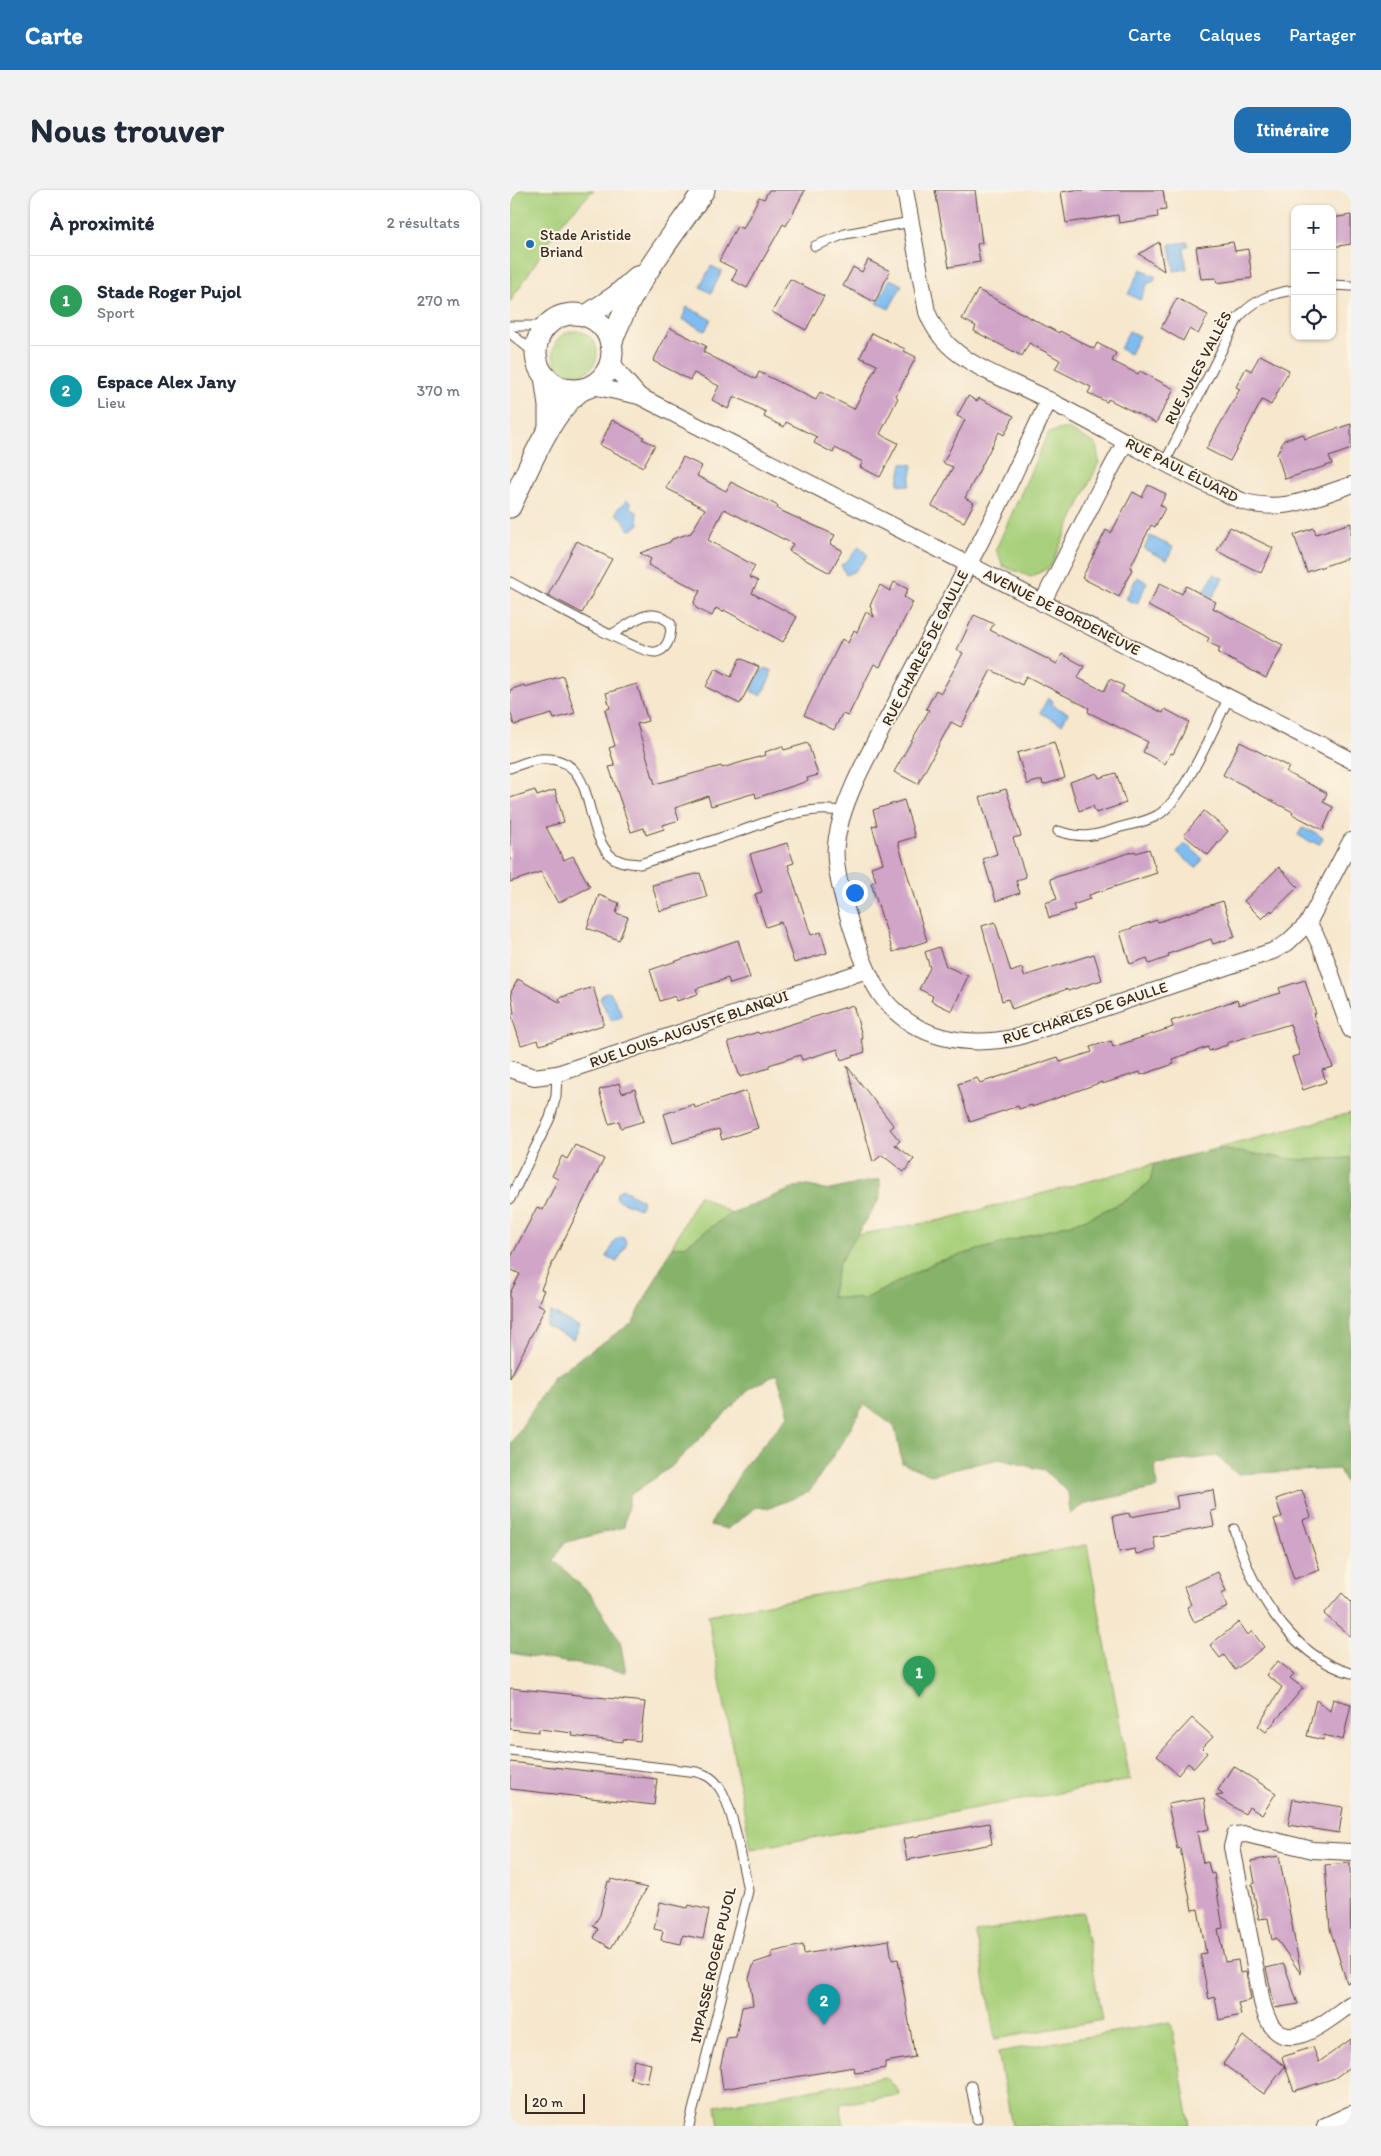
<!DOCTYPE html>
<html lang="fr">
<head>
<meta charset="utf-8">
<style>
	:root { --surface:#fff; --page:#f2f2f3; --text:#1f2937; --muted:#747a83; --line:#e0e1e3; --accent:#1f6fb2 }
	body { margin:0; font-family:Itim,sans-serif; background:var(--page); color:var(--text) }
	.controls { position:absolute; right:15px; top:15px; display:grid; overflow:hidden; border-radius:10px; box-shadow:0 1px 4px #0004 }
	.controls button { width:45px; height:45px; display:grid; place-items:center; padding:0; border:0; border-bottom:1px solid var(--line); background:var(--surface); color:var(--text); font:25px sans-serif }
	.scale { position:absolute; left:15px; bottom:12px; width:60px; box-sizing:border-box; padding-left:5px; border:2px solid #3b2a1e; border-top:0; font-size:14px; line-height:18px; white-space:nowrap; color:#3b2a1e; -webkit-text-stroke:4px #fcf5e5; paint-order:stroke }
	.you { position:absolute; left:344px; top:702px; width:18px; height:18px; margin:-12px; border:4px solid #fff; border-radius:50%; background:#1a73e8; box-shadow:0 0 0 8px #1a73e833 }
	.badge { display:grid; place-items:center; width:32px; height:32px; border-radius:50%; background:var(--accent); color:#fff; font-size:16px; font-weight:700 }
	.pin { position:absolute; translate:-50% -41px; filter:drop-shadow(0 1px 2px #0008) }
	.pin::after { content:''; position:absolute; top:26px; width:18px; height:15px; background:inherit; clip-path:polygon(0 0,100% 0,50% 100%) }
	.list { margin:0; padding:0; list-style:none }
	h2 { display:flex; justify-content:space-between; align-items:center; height:65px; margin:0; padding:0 20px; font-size:21px }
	h2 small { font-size:16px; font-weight:400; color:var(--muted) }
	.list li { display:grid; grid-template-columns:32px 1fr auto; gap:15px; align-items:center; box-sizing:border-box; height:90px; padding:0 20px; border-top:1px solid var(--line) }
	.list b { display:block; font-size:19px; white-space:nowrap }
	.list p { margin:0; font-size:16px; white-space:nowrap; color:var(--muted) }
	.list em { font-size:16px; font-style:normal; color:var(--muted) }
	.icon { flex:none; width:28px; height:28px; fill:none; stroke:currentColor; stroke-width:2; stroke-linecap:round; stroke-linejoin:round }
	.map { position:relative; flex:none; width:841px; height:1936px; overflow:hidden; border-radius:15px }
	header { display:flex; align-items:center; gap:30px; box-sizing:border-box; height:70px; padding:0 25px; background:var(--accent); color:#fff }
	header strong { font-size:24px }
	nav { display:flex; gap:28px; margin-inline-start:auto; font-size:18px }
	.intro { display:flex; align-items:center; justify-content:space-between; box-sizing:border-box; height:120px; padding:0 30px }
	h1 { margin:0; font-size:35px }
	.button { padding:12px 22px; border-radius:15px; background:var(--accent); color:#fff; font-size:18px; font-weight:700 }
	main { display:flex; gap:30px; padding:0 30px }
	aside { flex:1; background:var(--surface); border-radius:15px; box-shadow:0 1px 4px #0004 }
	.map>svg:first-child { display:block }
	.green { fill:#a8d07b; stroke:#727d4c }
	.forest { fill:#86b26b; stroke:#606e44 }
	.water { fill:#7fbcf2; stroke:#5d7388 }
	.building { fill:#d0a5c8 }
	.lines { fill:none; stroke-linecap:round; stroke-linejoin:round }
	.service-casing { stroke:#574638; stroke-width:11 }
	.minor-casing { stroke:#574638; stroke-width:18 }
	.tertiary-casing { stroke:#574638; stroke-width:23 }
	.service { stroke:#fff; stroke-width:9 }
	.minor { stroke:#fff; stroke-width:16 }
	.tertiary { stroke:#fff; stroke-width:21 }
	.poi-dot { fill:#1f6fb2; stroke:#fcf5e5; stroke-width:2 }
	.labels { text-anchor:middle; stroke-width:4; stroke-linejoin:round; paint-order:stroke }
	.poi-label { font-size:15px; fill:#3b2a1e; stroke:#fcf5e5; text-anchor:start }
	.street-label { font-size:15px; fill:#3b2a1e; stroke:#fcf5e5 }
</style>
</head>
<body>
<header>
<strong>Carte</strong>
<nav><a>Carte</a><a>Calques</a><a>Partager</a></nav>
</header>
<div class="intro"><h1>Nous trouver</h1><a class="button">Itinéraire</a></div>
<main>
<aside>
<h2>À proximité<small>2 résultats</small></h2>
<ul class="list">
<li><span class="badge" style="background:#2e9e5b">1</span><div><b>Stade Roger Pujol</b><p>Sport</p></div><em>270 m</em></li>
<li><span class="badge" style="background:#0f9aa8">2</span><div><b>Espace Alex Jany</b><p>Lieu</p></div><em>370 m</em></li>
</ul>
</aside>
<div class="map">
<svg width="841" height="1936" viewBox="0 0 841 1936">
	<rect width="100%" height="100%" fill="#fcf5e5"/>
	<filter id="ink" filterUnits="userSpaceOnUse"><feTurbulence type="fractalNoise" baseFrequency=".02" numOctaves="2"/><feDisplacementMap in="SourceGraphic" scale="10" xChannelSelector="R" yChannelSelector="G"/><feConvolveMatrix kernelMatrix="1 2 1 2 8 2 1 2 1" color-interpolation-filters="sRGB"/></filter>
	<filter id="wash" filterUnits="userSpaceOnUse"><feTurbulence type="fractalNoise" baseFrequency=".0096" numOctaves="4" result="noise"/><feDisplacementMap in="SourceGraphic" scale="20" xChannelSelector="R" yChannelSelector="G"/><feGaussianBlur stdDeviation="1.12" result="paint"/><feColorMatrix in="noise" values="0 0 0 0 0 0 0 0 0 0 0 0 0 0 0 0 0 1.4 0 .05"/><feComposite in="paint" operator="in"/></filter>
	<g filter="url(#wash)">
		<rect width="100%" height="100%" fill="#f6e7cd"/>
		<!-- green -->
		<g class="green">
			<polygon points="0,0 84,0 52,32 0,112"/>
			<circle cx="65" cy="163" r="22"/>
			<polygon points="556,238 586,254 589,272 540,377 521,387 493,376 486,359 538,243"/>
			<polygon points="841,923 841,968 791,970 705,959"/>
			<polygon points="644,974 640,992 615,1011 574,1030 426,1072 355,1109 321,1107 329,1073 346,1045 432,1030"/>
			<polygon points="189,1005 221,1023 175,1056 162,1057"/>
			<polygon points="577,1355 620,1590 241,1659 198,1425"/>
			<polygon points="573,1722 592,1830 485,1849 466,1742"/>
			<polygon points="661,1832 680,1936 502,1936 488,1862"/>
			<polygon points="376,1887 388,1900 389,1905 330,1914 334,1936 209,1936 206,1916"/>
		</g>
		<!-- forest -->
		<polygon class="forest" points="705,959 791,970 841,968 841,1296 838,1297 829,1279 727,1284 707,1266 645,1274 647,1298 577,1313 560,1324 558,1302 534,1280 489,1269 421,1285 392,1273 385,1237 354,1214 336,1246 299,1302 259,1318 246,1317 218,1339 200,1335 235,1275 279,1225 267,1184 241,1198 161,1277 120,1305 114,1337 54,1353 44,1370 82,1406 110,1451 116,1482 0,1463 0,1255 44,1186 123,1132 162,1057 175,1056 221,1023 292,995 320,1000 370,989 370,1008 329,1073 321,1107 355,1109 426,1072 574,1030 615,1011 640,992 644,974"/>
		<!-- water -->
		<g class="water">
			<polygon points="678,52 678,56 674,57 677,79 664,81 660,54"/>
			<polygon points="201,76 212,81 201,103 190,97"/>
			<polygon points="631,79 646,87 643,92 638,93 630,110 618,104"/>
			<polygon points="380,89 392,95 379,119 367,113"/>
			<polygon points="177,117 201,129 195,141 172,129"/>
			<polygon points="619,141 629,146 620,164 610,159"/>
			<polygon points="392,273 403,275 399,296 388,294"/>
			<polygon points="116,310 121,313 120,318 127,322 128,331 130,333 122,340 118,339 113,329 106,324 108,318 113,315"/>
			<polygon points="640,346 663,357 657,370 634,359"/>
			<polygon points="349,357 358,365 345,381 336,385 331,375 337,371"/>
			<polygon points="704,384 713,388 703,407 694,402 694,399 697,397"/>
			<polygon points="627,387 637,392 627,414 616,409"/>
			<polygon points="255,478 262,481 260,485 261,486 251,506 241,501 251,481 253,481"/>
			<polygon points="538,508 543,511 542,515 558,523 552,534 530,523"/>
			<polygon points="792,638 806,643 813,648 810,654 798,651 788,645"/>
			<polygon points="675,653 693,669 686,678 667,662"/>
			<polygon points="96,802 101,803 113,826 102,831 90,809 93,803"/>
			<polygon points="112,999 132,1010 133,1011 129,1019 106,1009 107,1002"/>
			<polygon points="111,1047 115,1049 116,1055 107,1072 97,1067 105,1050"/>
			<polygon points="41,1122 70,1137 63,1149 35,1135"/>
		</g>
		<g id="blocks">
			<!-- building -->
			<g class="building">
				<polygon points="259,0 295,0 276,36 273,34 237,98 222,90 227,80 209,71 227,36 233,39 249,7 254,9"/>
				<polygon points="425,0 465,0 472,53 467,54 470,72 439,77"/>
				<polygon points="565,0 653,0 656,20 647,21 648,27 609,33 608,25 556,33 551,2"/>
				<polygon points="841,25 841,54 822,57 822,28"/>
				<polygon points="649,52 654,81 629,64"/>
				<polygon points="723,52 725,61 738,59 742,88 707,93 706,88 691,89 686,57"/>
				<polygon points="358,70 380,81 365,112 333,96 343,77 352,82"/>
				<polygon points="280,89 314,106 296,140 262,122"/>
				<polygon points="468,100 549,143 550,141 584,159 587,153 606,163 602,171 628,184 630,181 664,199 646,233 598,209 597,212 578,203 581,197 545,179 550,170 519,153 512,166 464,141 466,136 452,129"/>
				<polygon points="667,108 698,125 688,144 679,139 673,151 651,138"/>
				<polygon points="160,138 196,156 193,162 246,189 249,182 306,210 310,202 344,219 367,175 350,167 362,143 395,159 394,161 406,167 386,206 388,208 370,244 388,253 370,287 350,277 353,272 325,258 323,263 304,253 307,247 276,232 274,237 254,227 256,222 224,206 218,219 202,210 209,196 184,183 180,190 143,171"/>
				<polygon points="750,165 779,180 761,215 752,210 720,271 696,259 730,199 726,197 736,178 741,181"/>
				<polygon points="458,206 467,211 469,208 504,226 494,245 489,242 455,308 464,313 454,332 422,316 443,277 433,273 455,230 447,226"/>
				<polygon points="102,230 134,247 132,249 145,255 133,277 90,255"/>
				<polygon points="841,234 841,259 819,267 822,274 775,289 767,264 774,250 793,244 795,249"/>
				<polygon points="173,267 192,276 187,286 216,301 221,292 268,316 267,319 325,345 320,354 332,360 320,383 279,361 283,354 214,319 198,350 245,376 239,387 248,391 242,403 287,427 273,452 214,420 213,422 206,418 202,426 186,418 184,412 190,401 138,375 141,369 130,363 160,352 162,349 181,343 195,319 156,298"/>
				<polygon points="638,295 656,304 650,315 655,318 645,337 641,335 620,378 622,379 609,407 572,388 596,340 601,343 623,302 632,307"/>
				<polygon points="841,333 841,367 797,382 784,345 804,338 806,344"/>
				<polygon points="720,337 763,358 751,383 707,361"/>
				<polygon points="67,351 102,369 72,423 38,405"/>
				<polygon points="384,392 398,399 394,407 403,412 370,477 364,474 338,526 332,524 324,540 294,525 332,449 338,453 344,440 347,442 356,422 364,427 360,415 370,395 380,401"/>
				<polygon points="650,393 672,404 676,396 706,412 703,418 773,455 756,488 708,463 710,458 697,452 699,448 638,416"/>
				<polygon points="464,425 484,434 480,440 547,474 552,464 574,476 568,488 594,501 600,489 614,496 611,502 653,523 655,519 679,532 663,564 661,563 655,574 633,562 638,552 578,522 579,518 516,486 512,495 481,480 451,537 441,532 408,594 384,582 419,520 416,519 426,500 431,503 453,463 447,460"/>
				<polygon points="230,468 249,477 230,514 196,497 205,478 221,487"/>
				<polygon points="53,486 65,523 44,529 42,524 4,535 0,520 0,500 14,495 15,497"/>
				<polygon points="127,494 138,531 127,534 145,594 211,576 212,578 256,565 255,562 272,556 274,560 298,553 308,585 297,588 298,591 246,608 245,603 201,616 198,606 165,618 169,630 153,635 154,639 136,645 134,638 121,642 99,577 105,576 99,558 105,556 95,520 100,518 96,503"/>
				<polygon points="544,552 555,588 533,595 532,590 517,594 507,563"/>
				<polygon points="730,552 779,577 776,582 817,603 813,612 823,617 813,640 782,624 783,622 741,600 741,599 713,585"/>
				<polygon points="587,583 589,588 606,583 616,613 586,623 583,616 569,621 560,592"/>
				<polygon points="496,599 511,646 503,648 516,687 506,691 510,703 486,711 473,669 487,664 470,607"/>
				<polygon points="25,600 27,606 45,600 54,632 36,637 54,670 63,666 80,697 48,713 31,682 0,692 0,608"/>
				<polygon points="394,610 405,647 388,652 417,751 383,762 361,693 366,691 361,677 373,673 362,636 367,635 363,620"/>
				<polygon points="694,621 718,641 698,665 674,645"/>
				<polygon points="277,653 284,673 278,675 301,745 311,742 317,763 284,773 271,732 256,737 245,704 252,702 240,664"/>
				<polygon points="639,659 647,683 579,705 580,709 563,715 565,720 539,728 535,713 547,709 540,689 625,661 626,663"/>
				<polygon points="769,677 788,697 762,722 761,720 752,729 734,711"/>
				<polygon points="190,683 197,707 150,721 142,695"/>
				<polygon points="89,705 109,713 106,723 118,727 109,750 77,738"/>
				<polygon points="713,711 725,747 703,754 701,749 658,764 659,767 639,774 637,768 620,774 610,742 647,730 648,732"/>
				<polygon points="485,732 501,782 512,778 514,786 584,764 592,790 558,801 557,799 502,819 498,809 492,811 472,736"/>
				<polygon points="228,750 240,788 220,794 218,788 186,799 188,804 167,811 165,806 150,811 140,780"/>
				<polygon points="429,757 436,776 458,786 442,821 421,811 423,806 409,799 420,778 415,762"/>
				<polygon points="8,789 51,813 49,808 83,797 93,829 93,835 30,855 28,850 11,855 1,824 4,823 1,802"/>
				<polygon points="795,790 806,824 803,824 823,877 812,880 816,892 793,900 782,867 790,865 780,834 717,853 717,855 699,861 698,857 662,869 664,874 631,885 630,882 592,894 592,892 522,917 522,915 509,919 508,916 460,932 448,894 467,888 470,893 548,867 550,872 582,862 580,857 601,851 603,857 663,837 661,831 727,810 729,815 771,803 769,798"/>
				<polygon points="343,815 353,849 351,849 355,862 331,870 328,859 292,870 290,865 259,875 259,878 230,887 218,852 248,842 249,844"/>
				<polygon points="337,876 384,936 380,939 390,951 385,955 404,969 394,982 372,965 363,972"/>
				<polygon points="109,893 112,903 125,899 134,931 111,938 109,931 99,934 89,900"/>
				<polygon points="236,901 248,938 212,950 209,939 163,953 154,924 184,914 185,918"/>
				<polygon points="65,955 94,969 40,1078 31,1099 34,1100 28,1114 35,1118 0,1188 0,1103 10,1084 0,1079 0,1069 27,1017 33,1020 48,989 42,986 52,966 57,969"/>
				<polygon points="703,1300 706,1320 701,1321 704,1336 643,1347 646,1360 626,1364 625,1359 609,1362 603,1326 619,1323 620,1327 668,1318 666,1306"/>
				<polygon points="792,1300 801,1327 793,1330 810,1380 784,1389 764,1329 772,1327 766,1309"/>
				<polygon points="708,1382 716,1401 711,1403 718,1417 684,1432 677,1417 681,1415 674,1397"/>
				<polygon points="832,1403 841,1412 841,1447 814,1424"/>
				<polygon points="729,1432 738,1445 742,1441 754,1457 725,1480 714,1465 710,1468 700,1455"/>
				<polygon points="768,1471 784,1484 780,1488 793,1498 756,1542 748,1536 772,1497 756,1485"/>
				<polygon points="0,1498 135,1512 130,1551 113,1549 113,1552 62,1546 63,1543 29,1539 28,1542 0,1539"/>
				<polygon points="823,1509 841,1514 833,1550 814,1545 813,1550 797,1546 806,1510 820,1521"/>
				<polygon points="682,1528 703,1547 692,1558 697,1563 684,1578 678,1573 668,1585 647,1566"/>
				<polygon points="0,1572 147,1589 144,1615 0,1599"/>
				<polygon points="723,1576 766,1603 752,1625 739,1617 735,1624 705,1606 713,1605 708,1600"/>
				<polygon points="694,1608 699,1639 687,1642 693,1673 698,1672 701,1684 704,1683 713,1738 708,1739 715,1772 728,1770 730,1783 736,1782 741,1810 728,1813 731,1825 709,1830 705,1807 699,1809 690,1764 696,1763 688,1719 682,1720 670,1658 667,1659 658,1614"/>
				<polygon points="783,1609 833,1617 829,1643 778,1635"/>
				<polygon points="479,1633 482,1654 397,1670 393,1649"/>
				<polygon points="769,1666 778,1713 791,1784 766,1748 762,1750 758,1728 749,1729 742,1694 745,1693 741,1671"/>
				<polygon points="840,1673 841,1792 837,1793 820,1739 815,1675"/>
				<polygon points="101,1689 137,1698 101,1758 84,1748 88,1739 83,1736 90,1725 98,1691 100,1692"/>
				<polygon points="150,1712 178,1718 179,1715 199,1720 193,1749 173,1745 171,1754 151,1750 153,1741 144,1739"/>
				<polygon points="379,1750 382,1770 388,1769 405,1867 375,1872 375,1878 360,1881 345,1883 344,1877 213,1899 210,1878 217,1848 226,1847 232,1817 243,1815 239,1788 244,1773 262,1767 262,1762 293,1755 294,1764"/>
				<polygon points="774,1774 788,1814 765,1818 756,1778"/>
				<polygon points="733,1846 775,1876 772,1867 803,1857 809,1872 841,1849 841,1876 825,1888 784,1901 775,1876 754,1904 713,1874"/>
				<polygon points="124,1870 141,1874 137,1893 120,1889"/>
			</g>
		</g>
	</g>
	<g filter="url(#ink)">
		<use href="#blocks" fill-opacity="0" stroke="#574638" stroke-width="1"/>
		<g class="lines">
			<defs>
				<g id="service">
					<polyline points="305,56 335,44 401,32"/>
					<polyline points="822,95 841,96"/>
					<polyline points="0,136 37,136"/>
					<polyline points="0,143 26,164"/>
					<path d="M655,272L728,128C744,110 761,103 785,100"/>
					<path d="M0,392C21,403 130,465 146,462C159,459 161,445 161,434C138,412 122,435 100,445"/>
					<path d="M0,578C9,575 20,570 30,569C90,565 70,637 101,666C109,673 120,673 130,674C161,664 191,654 222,644C256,633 297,613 334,622"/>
					<path d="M548,641C572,649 585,646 608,638C621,634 637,632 648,625C674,610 705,535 719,507"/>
					<polyline points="0,1009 40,928 46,906 47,884"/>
					<path d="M724,1339C741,1398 779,1465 841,1483"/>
					<path d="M0,1560L187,1582C197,1585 203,1588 209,1597C223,1616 233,1676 238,1701L179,1936"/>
					<polyline points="461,1896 467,1929"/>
				</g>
				<g id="minor">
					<path d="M395,0L417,122C424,140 434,153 449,164C476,184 510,195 540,211C604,244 666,282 732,311C773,324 802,308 841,295"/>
					<polyline points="101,170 109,183 129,206"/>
					<polyline points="82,196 129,206 841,570"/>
					<path d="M539,210C517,255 497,301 474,345C447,397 420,448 393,499C371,544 331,605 326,655C322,687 352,777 370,804C403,850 456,858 508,847L763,761L777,753L798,733L841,651"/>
					<polyline points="532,413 590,299 616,251"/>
					<path d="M798,733C821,767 824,805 841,840"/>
					<polyline points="0,879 24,887 47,884 357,780"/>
					<path d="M841,1662L803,1660L736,1644L725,1645L722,1657L752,1812C767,1875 809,1836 841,1814"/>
					<polyline points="815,1936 841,1924"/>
				</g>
				<g id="tertiary">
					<circle cx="64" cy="162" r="38"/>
					<polyline points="76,126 106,106 127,87"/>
					<path d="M101,154C120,97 161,49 194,0"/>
					<polyline points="35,186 39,216 39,239"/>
					<path d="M0,317C18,281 40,221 73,199"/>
				</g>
			</defs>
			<!-- service casing -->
			<use href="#service" class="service-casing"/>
			<!-- minor casing -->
			<use href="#minor" class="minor-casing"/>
			<!-- tertiary casing -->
			<use href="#tertiary" class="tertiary-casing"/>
			<!-- service -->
			<use href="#service" class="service"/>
			<!-- minor -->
			<use href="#minor" class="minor"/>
			<!-- tertiary -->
			<use href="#tertiary" class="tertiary"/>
		</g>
	</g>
	<!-- markers -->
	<circle class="poi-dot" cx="20" cy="54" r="5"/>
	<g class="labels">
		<!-- poi labels -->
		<g class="poi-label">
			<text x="30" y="50">Stade Aristide<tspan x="30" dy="17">Briand</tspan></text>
		</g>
		<!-- street labels -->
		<g class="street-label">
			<text transform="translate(688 178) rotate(-62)" y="5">RUE JULES VALLÈS</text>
			<text transform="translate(672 280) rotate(27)" y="5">RUE PAUL ÉLUARD</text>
			<text transform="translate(552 422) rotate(27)" y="5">AVENUE DE BORDENEUVE</text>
			<text transform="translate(415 458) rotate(-63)" y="5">RUE CHARLES DE GAULLE</text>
			<text transform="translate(575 823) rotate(-18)" y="5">RUE CHARLES DE GAULLE</text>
			<text transform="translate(179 839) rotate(-19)" y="5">RUE LOUIS-AUGUSTE BLANQUI</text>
			<text transform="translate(203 1775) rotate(-77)" y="5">IMPASSE ROGER PUJOL</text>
		</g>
	</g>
</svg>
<div class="controls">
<button>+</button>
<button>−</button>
<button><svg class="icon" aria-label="locate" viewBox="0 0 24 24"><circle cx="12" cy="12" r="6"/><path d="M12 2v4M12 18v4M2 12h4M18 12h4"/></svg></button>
</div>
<div class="scale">20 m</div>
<div class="you"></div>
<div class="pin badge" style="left:409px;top:1507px;background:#2e9e5b">1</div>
<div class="pin badge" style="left:314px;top:1835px;background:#0f9aa8">2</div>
</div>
</main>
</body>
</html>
